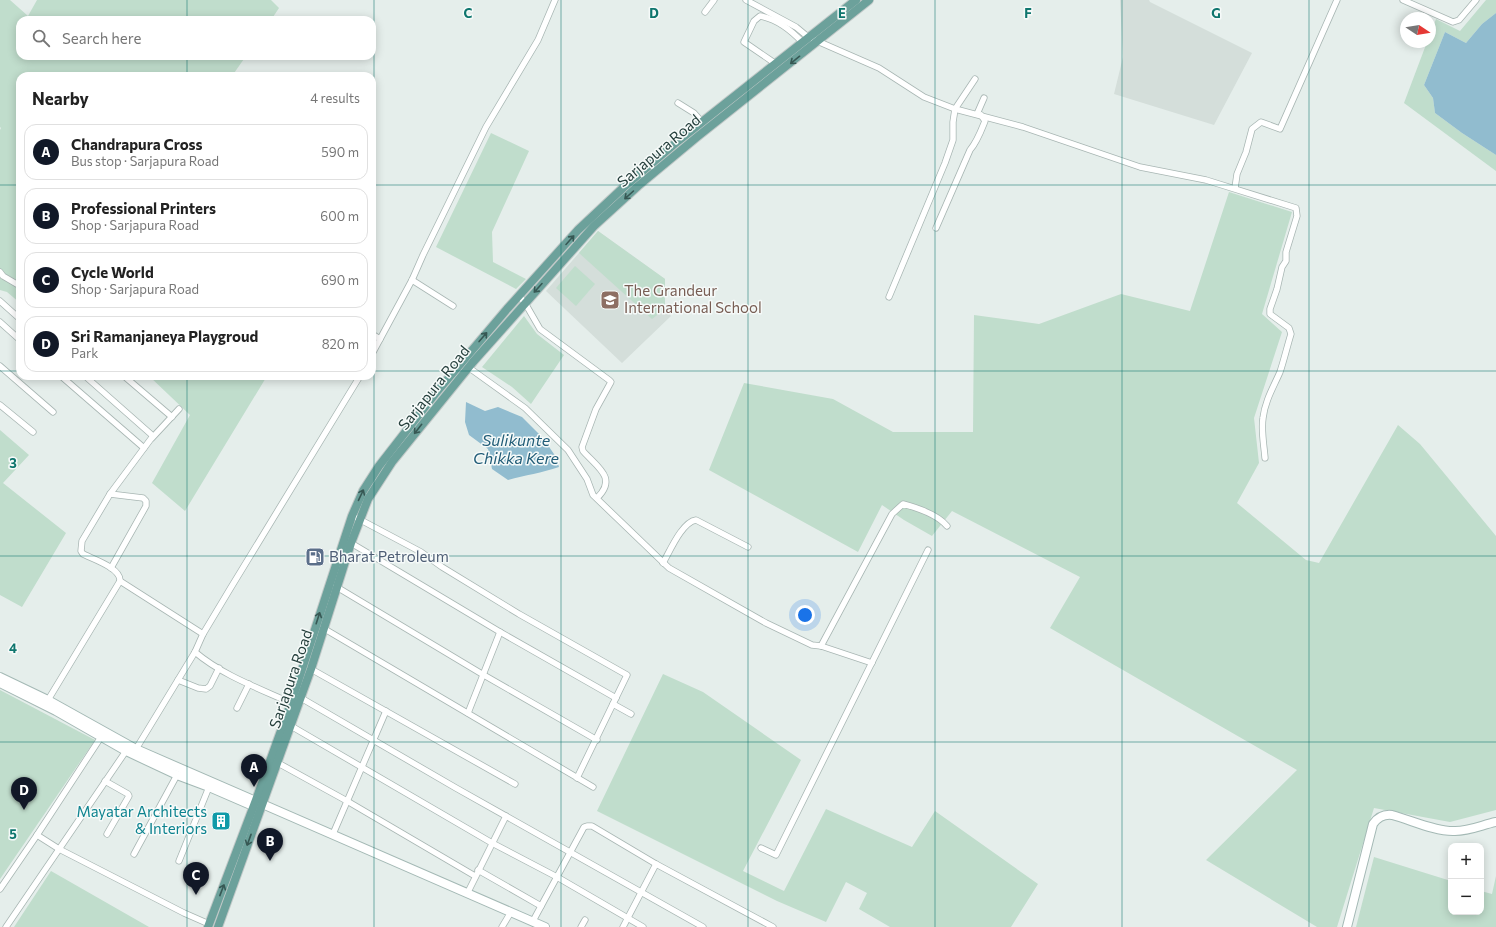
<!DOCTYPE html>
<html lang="en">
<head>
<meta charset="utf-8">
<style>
	:root { --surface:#fff; --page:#f2f2f2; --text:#222; --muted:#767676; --line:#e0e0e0; --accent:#111827 }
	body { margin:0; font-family:Commissioner,sans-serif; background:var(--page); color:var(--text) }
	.controls { position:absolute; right:12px; bottom:12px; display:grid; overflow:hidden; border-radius:8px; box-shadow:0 2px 10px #0003 }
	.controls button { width:36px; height:36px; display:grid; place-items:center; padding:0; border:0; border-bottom:1px solid var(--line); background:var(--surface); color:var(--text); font:20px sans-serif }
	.compass { position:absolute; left:1400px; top:12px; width:36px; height:36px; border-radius:50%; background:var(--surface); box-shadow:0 2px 10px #0003; rotate:102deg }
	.you { position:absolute; left:805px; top:615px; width:14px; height:14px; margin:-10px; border:3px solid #fff; border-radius:50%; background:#1a73e8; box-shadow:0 0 0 6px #1a73e833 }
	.badge { display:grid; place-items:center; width:26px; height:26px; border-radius:50%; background:var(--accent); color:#fff; font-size:13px; font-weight:700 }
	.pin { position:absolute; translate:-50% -33px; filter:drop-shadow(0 1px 2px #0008) }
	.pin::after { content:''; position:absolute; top:21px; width:14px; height:12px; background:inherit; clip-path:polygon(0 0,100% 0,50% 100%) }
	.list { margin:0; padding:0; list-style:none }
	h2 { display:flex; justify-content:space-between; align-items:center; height:52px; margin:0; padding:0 16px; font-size:17px }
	h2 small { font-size:13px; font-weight:400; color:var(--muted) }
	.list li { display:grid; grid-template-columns:26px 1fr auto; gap:12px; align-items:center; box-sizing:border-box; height:56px; margin:0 8px 8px; padding:0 8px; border:1px solid var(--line); border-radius:12px }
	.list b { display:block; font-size:15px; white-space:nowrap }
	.list p { margin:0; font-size:13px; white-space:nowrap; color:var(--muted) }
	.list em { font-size:13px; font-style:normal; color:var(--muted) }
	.icon { flex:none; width:22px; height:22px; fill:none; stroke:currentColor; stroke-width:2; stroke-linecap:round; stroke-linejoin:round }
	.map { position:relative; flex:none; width:1496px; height:927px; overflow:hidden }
	.search { position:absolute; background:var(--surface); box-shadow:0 2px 10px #0003; left:16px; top:16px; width:360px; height:44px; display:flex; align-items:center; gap:10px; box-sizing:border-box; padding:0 14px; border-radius:12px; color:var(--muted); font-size:15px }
	.panel { position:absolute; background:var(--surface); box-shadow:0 2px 10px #0003; left:16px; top:72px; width:360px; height:308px; border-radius:12px }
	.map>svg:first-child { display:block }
	.built { fill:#d4deda }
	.green { fill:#c0ddcc }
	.water { fill:#91bccf }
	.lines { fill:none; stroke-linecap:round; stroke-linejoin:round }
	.street-casing { stroke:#a8b6b3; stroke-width:7 }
	.secondary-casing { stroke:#a4b9b5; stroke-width:10 }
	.primary-casing { stroke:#c2c9c8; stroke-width:10 }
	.street { stroke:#fff; stroke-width:5.5 }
	.secondary { stroke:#fff; stroke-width:8 }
	.primary { stroke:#6ca19b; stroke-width:8 }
	.oneway { stroke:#375854 }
	.grid { fill:none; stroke:#0f766e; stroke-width:1; stroke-opacity:0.55 }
	.labels { text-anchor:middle; stroke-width:3; stroke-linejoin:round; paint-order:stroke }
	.street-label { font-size:15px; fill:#253f3c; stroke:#f6faf9 }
	.education-label { font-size:15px; fill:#785e54; stroke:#f6faf9; text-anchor:start }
	.service-label { font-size:15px; fill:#4e5e75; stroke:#f6faf9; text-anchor:start }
	.culture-label { font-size:15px; fill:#0d838f; stroke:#f6faf9; text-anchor:end }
	.water-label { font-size:16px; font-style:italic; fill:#225d78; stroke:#f6faf9 }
	.grid-label { font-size:13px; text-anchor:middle; font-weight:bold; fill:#0f766e; stroke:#f6faf9; stroke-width:3; stroke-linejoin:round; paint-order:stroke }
</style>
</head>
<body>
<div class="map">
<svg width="1496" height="927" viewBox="0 0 1496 927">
	<rect width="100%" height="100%" fill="#e5eeeb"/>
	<!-- built -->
	<g class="built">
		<polygon points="1120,0 1149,0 1150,2 1252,53 1214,125 1114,94 1123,57"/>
		<polygon points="598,231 665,279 665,309 671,316 622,363 546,291"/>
	</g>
	<!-- green -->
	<g class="green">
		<polygon points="0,0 10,0 28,16 37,0 271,0 279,8 271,20 20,20 20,56 246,56 232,76 20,76 20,303 7,292 0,290 0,130 1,128 0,127"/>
		<polygon points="1486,0 1496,0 1496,13 1482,24 1466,43 1445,32 1424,85 1433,98 1435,113 1462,133 1496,155 1496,171 1404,103 1427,42 1430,42 1430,35 1436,19 1460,31"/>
		<polygon points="491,133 529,151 492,232 493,262 526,279 516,289 436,247"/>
		<polygon points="1229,192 1292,212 1262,314 1282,332 1254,418 1259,463 1237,503 1306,560 1319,563 1398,425 1420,444 1496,536 1496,810 1450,822 1374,808 1337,927 1317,927 1206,860 1297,770 1050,628 1080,577 952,511 932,536 904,520 882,505 858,552 709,470 744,383 833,399 893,432 973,432 974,315 1039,324 1121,294 1190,311"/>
		<polygon points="598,231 665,279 665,309 652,319 579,253"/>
		<polygon points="575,266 595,284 576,306 556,288"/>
		<polygon points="524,316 537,334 564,355 531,404 512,387 482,367"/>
		<polygon points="149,376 267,376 185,511 152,483 190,415"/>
		<polygon points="0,430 29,455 3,483 66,533 22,607 0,595"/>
		<polygon points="663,674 703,692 801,760 743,871 784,891 826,809 912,847 935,811 1038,884 1011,927 890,927 859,909 867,893 846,882 826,922 777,901 597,811"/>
		<polygon points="0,690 95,740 0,879"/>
		<polygon points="1374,857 1451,881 1451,912 1481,912 1481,891 1492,894 1496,876 1496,927 1356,927"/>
		<polygon points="51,871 149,927 14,927"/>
	</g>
	<!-- water -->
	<g class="water">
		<polygon points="1496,13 1496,155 1462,133 1435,113 1433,98 1424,85 1445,32 1466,43 1482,24"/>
		<path d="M466,402L485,411L498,407L522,417L543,438L556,457L559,467C542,473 525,475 508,480L492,469L488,449L469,435L465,422Z"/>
	</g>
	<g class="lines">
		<defs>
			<g id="street">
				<path d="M746,0L796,27L808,37L879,68L924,97L955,109L1023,127L1140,167L1206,180L1296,208L1297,216L1286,252V261L1282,267L1277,289L1270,309V314L1289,328L1291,334C1287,347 1284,360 1280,372C1273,388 1265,401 1263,418C1261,431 1264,445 1265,458"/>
				<polyline points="1403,0 1453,22 1459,20 1476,0"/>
				<polyline points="705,12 714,0"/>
				<path d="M776,64L744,42L754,21L760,16C777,19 791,30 803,43"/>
				<polyline points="678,103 694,113 702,122"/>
				<polyline points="977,114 984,98"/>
				<polyline points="1235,188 1237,174 1246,152 1252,129 1261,122 1280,129 1337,0"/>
				<path d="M936,228L970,150C977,142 981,131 985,121L981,115"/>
				<polyline points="0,272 3,276 20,286"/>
				<polyline points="412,280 453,306"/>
				<path d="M519,296L525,303L540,329L609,380L611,382L596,409L582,447L583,451C597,467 618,478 597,498"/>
				<polyline points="889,297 945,163 953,140 953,122 955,109 975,79"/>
				<polyline points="0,301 20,319"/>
				<polyline points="0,322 20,340"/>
				<polyline points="372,334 380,339"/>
				<polyline points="372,354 412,280 423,255 486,127 538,40 555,0"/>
				<polyline points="0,366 53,412"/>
				<polyline points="468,367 525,408 568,450 587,479 593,495 669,568 766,623 812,645 821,646 872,663"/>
				<polyline points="61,376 144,448"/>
				<polyline points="124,376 172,417"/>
				<polyline points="0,405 33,432"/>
				<polyline points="152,438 179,409"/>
				<polyline points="110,494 143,498 146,501 146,506 111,568"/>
				<polyline points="357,518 421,552 442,567 519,614 627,675 577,778"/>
				<polyline points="351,543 500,632 616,698"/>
				<path d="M663,563C670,551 682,522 696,520L748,547"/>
				<polyline points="120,581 203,634"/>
				<polyline points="335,586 482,674 597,740"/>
				<polyline points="323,628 593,787"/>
				<path d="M821,646L892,514L903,504C918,508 937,514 947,526"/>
				<path d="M195,652C222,675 258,688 291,703"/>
				<polyline points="311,669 515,784"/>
				<polyline points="178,680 198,688 206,689 210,686 219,668"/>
				<polyline points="301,698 456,788 703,927"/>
				<path d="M48,700L120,581C121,568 93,559 83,554L81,551L82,541L110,494L153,436L85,376"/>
				<polyline points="613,704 631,714"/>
				<polyline points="237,708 249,684"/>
				<polyline points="468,713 500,632"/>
				<polyline points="291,726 492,843 557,877 643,927"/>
				<polyline points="136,749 195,652 203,634 230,589 360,376"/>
				<polyline points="278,763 347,801 475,876"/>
				<polyline points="105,781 128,794 129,796 107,834"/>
				<polyline points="333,834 386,711"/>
				<polyline points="37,835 59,849 184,913 209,924"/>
				<polyline points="761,848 776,855 928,550"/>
				<polyline points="134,854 177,775"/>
				<polyline points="179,861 209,787"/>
				<polyline points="478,870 541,906"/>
				<polyline points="0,889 37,835 101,737"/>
				<polyline points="468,892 506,816"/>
				<polyline points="533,921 584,827 587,826 592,826 656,864 773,927"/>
				<polyline points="6,927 126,751"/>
				<polyline points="502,927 511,912"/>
				<polyline points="581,927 585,920"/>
				<polyline points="623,927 656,864"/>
			</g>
			<g id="secondary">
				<polyline points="0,677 48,700 136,749 545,927"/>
				<polyline points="0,683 56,711 126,751 177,775 209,787 260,809"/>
				<path d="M1347,927L1373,824C1378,817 1384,814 1392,815C1411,820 1434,831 1453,831C1467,832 1482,825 1496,822"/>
			</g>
			<g id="primary">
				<polyline points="208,927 256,800 291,703 352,516 363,491 379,466 435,394 507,309 578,230 624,187 678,141 856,0"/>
				<polyline points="218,927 311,669 351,543 368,499 392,462 473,362 594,226 638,186 697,137 869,0"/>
			</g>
		</defs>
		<!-- street casing -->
		<use href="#street" class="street-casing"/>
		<!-- secondary casing -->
		<use href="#secondary" class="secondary-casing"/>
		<!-- primary casing -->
		<use href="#primary" class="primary-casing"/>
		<!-- street -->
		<use href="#street" class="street"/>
		<!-- secondary -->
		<use href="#secondary" class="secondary"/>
		<!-- primary -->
		<use href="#primary" class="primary"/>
	</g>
	<!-- one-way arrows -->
	<defs><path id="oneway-shaft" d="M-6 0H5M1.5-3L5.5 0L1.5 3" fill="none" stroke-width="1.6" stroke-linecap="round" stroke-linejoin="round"/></defs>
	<g class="oneway">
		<use href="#oneway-shaft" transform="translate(795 60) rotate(141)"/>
		<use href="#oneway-shaft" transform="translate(629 195) rotate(138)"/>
		<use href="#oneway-shaft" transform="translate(570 240) rotate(-48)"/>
		<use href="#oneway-shaft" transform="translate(538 288) rotate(132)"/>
		<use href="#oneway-shaft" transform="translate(483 337) rotate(-49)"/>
		<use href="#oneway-shaft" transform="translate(418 429) rotate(128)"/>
		<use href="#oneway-shaft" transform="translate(361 495) rotate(-65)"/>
		<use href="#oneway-shaft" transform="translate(318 618) rotate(-72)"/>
		<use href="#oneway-shaft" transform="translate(249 840) rotate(110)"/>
		<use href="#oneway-shaft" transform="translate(222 890) rotate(-69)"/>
	</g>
	<!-- grid -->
	<path class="grid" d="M187,0V20M374,0V927M561,0V927M748,0V927M935,0V927M1122,0V927M1309,0V927M187,56V76M0,185H20M372,185H1496M0,371H20M372,371H1496M187,376V927M0,556H1496M0,742H1496"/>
	<!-- icons -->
	<defs>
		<symbol id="school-square" viewBox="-11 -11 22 22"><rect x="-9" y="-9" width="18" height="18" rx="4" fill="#8d6e63" stroke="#f6faf9"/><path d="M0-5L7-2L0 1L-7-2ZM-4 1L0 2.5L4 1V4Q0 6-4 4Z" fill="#fff"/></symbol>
		<symbol id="fuel-square" viewBox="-11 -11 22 22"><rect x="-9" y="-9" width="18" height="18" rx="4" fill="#5c6f8a" stroke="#f6faf9"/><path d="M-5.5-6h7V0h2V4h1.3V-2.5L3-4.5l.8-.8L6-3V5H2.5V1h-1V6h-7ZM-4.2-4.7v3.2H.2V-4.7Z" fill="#fff"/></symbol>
		<symbol id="building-square" viewBox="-11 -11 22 22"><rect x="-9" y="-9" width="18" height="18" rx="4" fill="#0f9aa8" stroke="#f6faf9"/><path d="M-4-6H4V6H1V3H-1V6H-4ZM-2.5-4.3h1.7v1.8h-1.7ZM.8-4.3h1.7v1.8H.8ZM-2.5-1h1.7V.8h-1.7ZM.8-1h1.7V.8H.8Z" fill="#fff"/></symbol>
	</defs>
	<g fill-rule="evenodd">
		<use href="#school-square" x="599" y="289" width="22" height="22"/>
		<use href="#fuel-square" x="304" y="546" width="22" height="22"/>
		<use href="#building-square" x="210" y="810" width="22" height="22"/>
	</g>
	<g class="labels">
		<!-- street labels -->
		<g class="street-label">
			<text transform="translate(659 151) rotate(-40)" y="5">Sarjapura Road</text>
			<text transform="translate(434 388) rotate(-51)" y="5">Sarjapura Road</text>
			<text transform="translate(291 679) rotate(-71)" y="5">Sarjapura Road</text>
		</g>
		<!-- education labels -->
		<g class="education-label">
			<text x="624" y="296">The Grandeur<tspan x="624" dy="17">International School</tspan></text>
		</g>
		<!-- service labels -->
		<g class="service-label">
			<text x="329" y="562">Bharat Petroleum</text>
		</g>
		<!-- culture labels -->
		<g class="culture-label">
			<text x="207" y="817">Mayatar Architects<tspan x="207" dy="17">&amp; Interiors</tspan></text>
		</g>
		<!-- water labels -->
		<g class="water-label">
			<text x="516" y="446">Sulikunte<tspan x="516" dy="18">Chikka Kere</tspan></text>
		</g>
	</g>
	<g class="grid-label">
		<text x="468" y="18">C</text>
		<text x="654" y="18">D</text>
		<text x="842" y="18">E</text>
		<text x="1028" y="18">F</text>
		<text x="1216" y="18">G</text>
		<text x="13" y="468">3</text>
		<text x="13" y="653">4</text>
		<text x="13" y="839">5</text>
	</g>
</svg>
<div class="controls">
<button>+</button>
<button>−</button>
</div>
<svg class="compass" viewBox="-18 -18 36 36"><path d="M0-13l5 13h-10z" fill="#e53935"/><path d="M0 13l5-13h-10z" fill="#767676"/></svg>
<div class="you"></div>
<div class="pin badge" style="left:254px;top:787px">A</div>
<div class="pin badge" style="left:270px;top:861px">B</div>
<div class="pin badge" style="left:196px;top:895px">C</div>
<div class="pin badge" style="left:24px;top:810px">D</div>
<div class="search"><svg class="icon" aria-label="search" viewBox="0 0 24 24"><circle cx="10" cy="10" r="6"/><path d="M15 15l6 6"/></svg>Search here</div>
<section class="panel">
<h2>Nearby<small>4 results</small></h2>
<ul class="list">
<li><span class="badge">A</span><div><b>Chandrapura Cross</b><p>Bus stop · Sarjapura Road</p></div><em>590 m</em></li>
<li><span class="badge">B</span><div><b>Professional Printers</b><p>Shop · Sarjapura Road</p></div><em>600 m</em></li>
<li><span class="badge">C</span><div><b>Cycle World</b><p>Shop · Sarjapura Road</p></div><em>690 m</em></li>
<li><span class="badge">D</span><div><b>Sri Ramanjaneya Playgroud</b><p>Park</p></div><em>820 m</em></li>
</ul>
</section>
</div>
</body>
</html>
